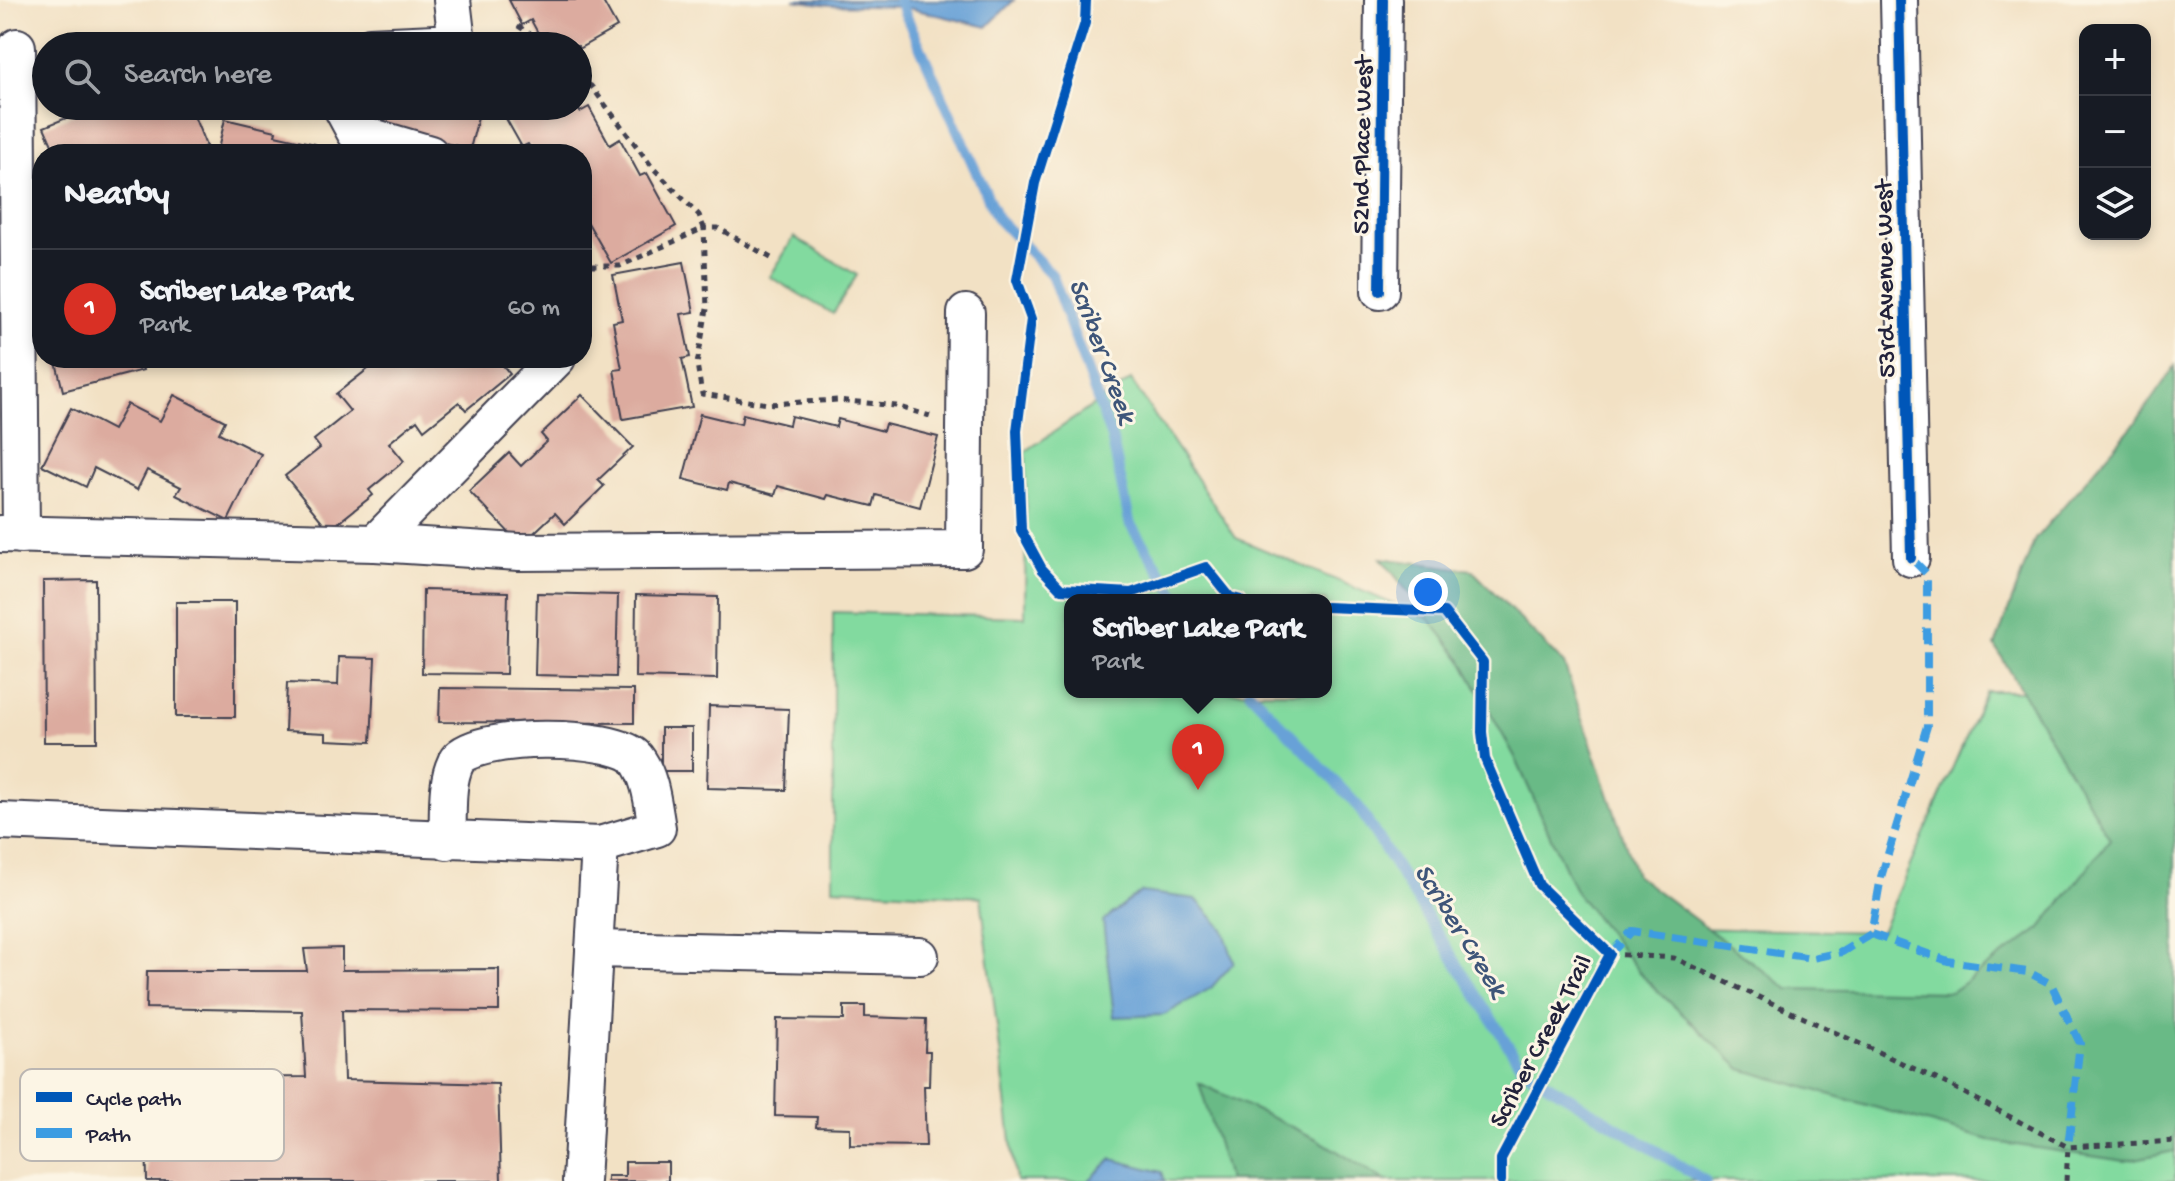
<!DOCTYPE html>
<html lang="en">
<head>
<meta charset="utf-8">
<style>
	:root { --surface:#171b24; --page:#20242c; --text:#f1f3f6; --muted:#9ea1a6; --line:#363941; --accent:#d93025 }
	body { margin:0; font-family:"Gochi Hand",sans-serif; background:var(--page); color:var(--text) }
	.controls { position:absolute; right:24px; top:24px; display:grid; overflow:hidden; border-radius:16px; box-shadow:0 4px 12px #0003 }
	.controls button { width:72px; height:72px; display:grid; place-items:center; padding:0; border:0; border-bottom:2px solid var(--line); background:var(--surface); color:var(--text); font:40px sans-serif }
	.you { position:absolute; left:1428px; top:592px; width:28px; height:28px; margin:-20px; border:6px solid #fff; border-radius:50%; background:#1a73e8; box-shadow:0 0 0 12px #1a73e833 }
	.badge { display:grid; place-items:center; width:52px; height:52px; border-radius:50%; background:var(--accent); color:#fff; font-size:26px; font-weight:700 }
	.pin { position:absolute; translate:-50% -66px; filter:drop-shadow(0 2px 4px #0008) }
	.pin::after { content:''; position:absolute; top:42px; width:28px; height:24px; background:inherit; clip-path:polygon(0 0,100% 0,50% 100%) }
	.popup { position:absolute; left:1064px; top:594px; width:268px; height:104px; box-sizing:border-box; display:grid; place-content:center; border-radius:16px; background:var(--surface); filter:drop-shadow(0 2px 6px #0005); font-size:26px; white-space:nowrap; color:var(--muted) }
	.popup b { font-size:30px; color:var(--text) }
	.popup::after { content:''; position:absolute; left:50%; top:100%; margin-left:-16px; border:16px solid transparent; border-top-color:var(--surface) }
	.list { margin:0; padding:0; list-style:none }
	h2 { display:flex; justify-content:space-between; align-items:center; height:104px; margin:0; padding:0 32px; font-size:34px }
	h2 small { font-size:26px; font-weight:400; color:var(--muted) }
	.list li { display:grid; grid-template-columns:52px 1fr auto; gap:24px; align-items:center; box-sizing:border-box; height:120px; padding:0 32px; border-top:2px solid var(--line) }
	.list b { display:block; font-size:30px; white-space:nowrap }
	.list p { margin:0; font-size:26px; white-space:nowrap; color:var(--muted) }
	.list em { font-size:26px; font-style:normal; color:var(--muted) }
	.icon { flex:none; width:44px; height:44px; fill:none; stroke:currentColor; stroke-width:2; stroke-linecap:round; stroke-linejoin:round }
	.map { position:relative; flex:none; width:2175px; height:1181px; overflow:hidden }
	.search { position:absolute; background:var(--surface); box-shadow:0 4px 12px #0003; left:32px; top:32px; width:560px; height:88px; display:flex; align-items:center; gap:20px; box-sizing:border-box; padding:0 28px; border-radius:44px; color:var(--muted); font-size:30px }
	.panel { position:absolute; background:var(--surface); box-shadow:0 4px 12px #0003; left:32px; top:144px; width:560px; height:224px; border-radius:32px }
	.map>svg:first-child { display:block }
	.green { fill:#82da9f; stroke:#527e6d; stroke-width:2; fill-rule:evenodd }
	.forest { fill:#69ba86; stroke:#466e60; stroke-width:2 }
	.water { fill:#68a1d7; stroke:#456289; stroke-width:2 }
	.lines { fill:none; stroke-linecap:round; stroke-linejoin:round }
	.stream { stroke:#68a1d7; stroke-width:11 }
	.building { fill:#dcab9f }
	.minor-casing { stroke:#413f50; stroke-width:40 }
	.path { stroke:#413f50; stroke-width:5; stroke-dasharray:6 6; stroke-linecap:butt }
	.minor { stroke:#fff; stroke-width:36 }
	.quiet { stroke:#3c9ce2; stroke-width:8; stroke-dasharray:16 8; stroke-linecap:butt }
	.cycleway-casing { stroke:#fcf5e5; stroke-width:15 }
	.cycleway { stroke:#0057b8; stroke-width:10 }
	.labels { text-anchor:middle; stroke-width:6; stroke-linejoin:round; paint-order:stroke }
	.street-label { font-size:26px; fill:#22223b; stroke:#fcf5e5 }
	.water-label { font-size:28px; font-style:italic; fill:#3e5579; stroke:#fcf5e5 }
	.key { fill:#fcf5e5; stroke:#bbb6b2; stroke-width:2 }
	.key-label { font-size:22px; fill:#22223b }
</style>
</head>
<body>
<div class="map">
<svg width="2175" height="1181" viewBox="0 0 2175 1181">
	<rect width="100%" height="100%" fill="#fcf5e5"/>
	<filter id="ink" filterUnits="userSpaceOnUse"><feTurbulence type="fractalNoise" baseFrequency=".0125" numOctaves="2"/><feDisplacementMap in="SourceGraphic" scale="16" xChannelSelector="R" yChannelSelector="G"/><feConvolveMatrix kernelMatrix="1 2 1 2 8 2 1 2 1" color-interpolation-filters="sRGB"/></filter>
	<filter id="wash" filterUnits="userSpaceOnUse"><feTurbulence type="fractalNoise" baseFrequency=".006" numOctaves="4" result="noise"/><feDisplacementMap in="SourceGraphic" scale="32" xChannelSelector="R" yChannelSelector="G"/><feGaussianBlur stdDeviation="1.8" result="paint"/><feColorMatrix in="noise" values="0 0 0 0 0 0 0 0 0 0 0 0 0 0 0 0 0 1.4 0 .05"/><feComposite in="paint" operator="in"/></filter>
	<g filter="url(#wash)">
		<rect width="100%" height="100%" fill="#f2e1c4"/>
		<!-- green -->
		<g class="green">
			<polygon points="794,237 857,275 833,314 770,277"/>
			<path d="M1131,380L1236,538L1486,643L1636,927L1881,932L1986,691L2175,690V1181H1016L981,897L833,888V612L1025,617L1026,451ZM1070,600H1326V692H1070Z"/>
		</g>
		<!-- forest -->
		<g class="forest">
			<polygon points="2175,366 2175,1151 2125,1161 1996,1142 1741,1069 1643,977 1575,891 1515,757 1461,659 1381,558 1472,570 1564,664 1636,875 1788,989 1951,992 2040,929 2110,839 1995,646 2035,539 2136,422"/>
			<polygon points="1199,1083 1317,1139 1386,1181 1229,1181"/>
		</g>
		<!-- water -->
		<g class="water">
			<polygon points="794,0 1014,0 987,27 904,7 830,5"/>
			<polygon points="1141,892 1196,899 1223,929 1234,962 1211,988 1164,1015 1114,1017 1103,921"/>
			<polygon points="1112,1159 1162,1172 1165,1181 1088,1181"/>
		</g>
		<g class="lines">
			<!-- stream -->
			<g class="stream">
				<polyline points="899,0 997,218 1052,275 1112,439 1130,524 1179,600"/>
				<polyline points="1250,692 1357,805 1523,1069 1705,1181"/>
			</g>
		</g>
		<g id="blocks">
			<!-- building -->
			<g class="building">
				<polygon points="509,0 602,0 617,27 578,49 578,46 545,46 531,20 522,25"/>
				<polygon points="104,106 190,106 206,146 187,154 56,154 44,127 93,107 94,110"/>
				<polygon points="387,106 481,106 470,149 382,128"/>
				<polygon points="504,106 576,106 580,112 589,107 610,145 620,139 640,176 647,173 676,226 611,263 588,223 584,224 582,220 582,154 534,154 528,144 522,147 500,108"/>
				<polygon points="225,119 276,131 275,135 315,144 313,154 217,154"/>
				<polygon points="684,262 694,312 681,314 690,357 682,359 692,407 623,419 614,370 622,369 613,322 622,320 613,275"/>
				<polygon points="55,358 140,358 143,370 63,391"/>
				<polygon points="397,358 497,358 510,374 466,410 459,402 424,430 417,420 389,443 404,461 369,490 373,495 329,530 285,476 320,448 314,440 350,411 336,394 377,362 383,369"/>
				<polygon points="174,395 225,421 219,433 261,454 228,521 176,495 181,487 147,470 137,490 94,468 86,487 42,465 71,408 113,430 127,404 160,421"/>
				<polygon points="582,395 633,447 598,480 604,486 565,524 555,513 521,545 469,491 509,453 521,466 547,441 541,434"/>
				<polygon points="700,414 741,424 743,414 789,425 791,416 836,427 838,419 883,431 885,424 938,437 920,507 876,495 873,506 828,495 826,499 778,486 775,495 729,483 727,490 683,479"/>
				<polygon points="96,580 97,742 44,742 43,581"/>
				<polygon points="423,590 508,592 506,674 422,673"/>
				<polygon points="537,593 618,595 616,677 535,675"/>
				<polygon points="636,595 718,597 717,679 635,677"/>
				<rect x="176" y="602" width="59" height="115"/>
				<polygon points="339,657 375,658 371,742 326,740 326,733 285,731 287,683 338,685"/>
				<polygon points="440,688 634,690 634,723 439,722"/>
				<polygon points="709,706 789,709 786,790 707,788"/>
				<rect x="661" y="728" width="31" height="43"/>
				<polygon points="342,948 342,970 499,969 499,1011 342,1010 344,1080 498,1084 501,1181 147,1181 145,1079 306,1077 302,1011 146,1008 147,971 307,971 304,949"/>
				<polygon points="844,1006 865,1006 865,1017 926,1019 925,1051 930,1051 929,1086 924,1086 926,1146 850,1145 850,1128 816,1127 817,1117 775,1116 777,1019 844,1020"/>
				<polygon points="625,1162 668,1162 668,1181 607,1181 607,1176 625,1176"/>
			</g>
		</g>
	</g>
	<g filter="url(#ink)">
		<use href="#blocks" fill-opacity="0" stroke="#413f50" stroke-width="2"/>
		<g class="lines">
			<defs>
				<g id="minor">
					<polyline points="1899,0 1911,558"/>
					<polyline points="370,46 457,42 452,0"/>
					<polyline points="17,47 21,535"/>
					<polyline points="341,106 355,132 430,154"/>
					<polyline points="1380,291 1383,0"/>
					<polyline points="0,534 375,543 519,552 964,549 966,313"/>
					<polyline points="375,543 557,358"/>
					<path d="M0,821L600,845L657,828C653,806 651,777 636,758C617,734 471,732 456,762C445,784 449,816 447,841"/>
					<polyline points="594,949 920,956"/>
					<polyline points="581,1181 600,845"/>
				</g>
			</defs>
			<!-- minor casing -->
			<use href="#minor" class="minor-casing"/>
			<!-- path -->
			<g class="path">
				<polyline points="1086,0 1085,23 1035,183 1017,280 1031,319 1017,431 1021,530 1042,569 1061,589 1131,593 1206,567 1230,597 1241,600"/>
				<polyline points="518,26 535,37 541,46"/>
				<polyline points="578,79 591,86 653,168 699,215 704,228 620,266 585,266"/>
				<polyline points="771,258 718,228 704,228 707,309 697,364 702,394 768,404 838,400 896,406 930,416"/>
				<polyline points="1326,607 1444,612 1483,662 1482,732 1485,759 1539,885 1610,954"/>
				<polyline points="1610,954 1674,958 1945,1083 2068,1147 2175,1141"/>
				<polyline points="1501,1181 1501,1159 1610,954"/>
				<polyline points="2066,1181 2068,1147"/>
			</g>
			<!-- minor -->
			<use href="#minor" class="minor"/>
			<!-- quiet -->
			<g class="quiet">
				<polyline points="1871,934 1948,961 2028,972 2051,984 2080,1043 2068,1147"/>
				<polyline points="1610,954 1632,931 1812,958 1842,952 1871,934 1881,877 1927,726 1927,574 1911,558"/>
			</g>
			<defs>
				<g id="cycleway">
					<polyline points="1086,0 1085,23 1035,183 1017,280 1031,319 1017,431 1021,530 1042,569 1061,589 1131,593 1206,567 1230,597 1241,600"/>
					<polyline points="1899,0 1911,558"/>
					<polyline points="1380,291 1383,0"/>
					<polyline points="1326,607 1444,612 1483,662 1482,732 1485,759 1539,885 1610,954 1501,1159 1501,1181"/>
				</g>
			</defs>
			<!-- cycleway casing -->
			<use href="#cycleway" class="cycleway-casing"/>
			<!-- cycleway -->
			<use href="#cycleway" class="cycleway"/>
		</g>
	</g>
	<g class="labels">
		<!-- street labels -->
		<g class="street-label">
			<text transform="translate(1360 145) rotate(-89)" y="9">52nd Place West</text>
			<text transform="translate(1883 279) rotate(-91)" y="9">53rd Avenue West</text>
			<text transform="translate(1539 1040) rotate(-62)" y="9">Scriber Creek Trail</text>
		</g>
		<!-- water labels -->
		<g class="water-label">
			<text transform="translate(1105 350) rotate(70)" y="10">Scriber Creek</text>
			<text transform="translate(1463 929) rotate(58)" y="10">Scriber Creek</text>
		</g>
	</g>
	<!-- legend -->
	<rect x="20" y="1069" width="264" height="92" rx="12" class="key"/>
	<rect x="36" y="1092" width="36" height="10" fill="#0057b8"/>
	<rect x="36" y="1128" width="36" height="10" fill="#3c9ce2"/>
	<g class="key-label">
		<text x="86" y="1105">Cycle path</text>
		<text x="86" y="1141">Path</text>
	</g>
</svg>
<div class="controls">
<button>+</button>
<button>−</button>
<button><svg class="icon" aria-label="layers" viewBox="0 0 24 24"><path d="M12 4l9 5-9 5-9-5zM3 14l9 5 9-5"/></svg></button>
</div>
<div class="you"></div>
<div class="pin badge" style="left:1198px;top:790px">1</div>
<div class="popup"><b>Scriber Lake Park</b>Park</div>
<div class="search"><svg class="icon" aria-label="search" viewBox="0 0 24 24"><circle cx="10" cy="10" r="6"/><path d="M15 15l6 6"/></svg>Search here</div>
<section class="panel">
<h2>Nearby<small></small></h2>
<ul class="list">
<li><span class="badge">1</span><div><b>Scriber Lake Park</b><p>Park</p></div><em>60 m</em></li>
</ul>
</section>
</div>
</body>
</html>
